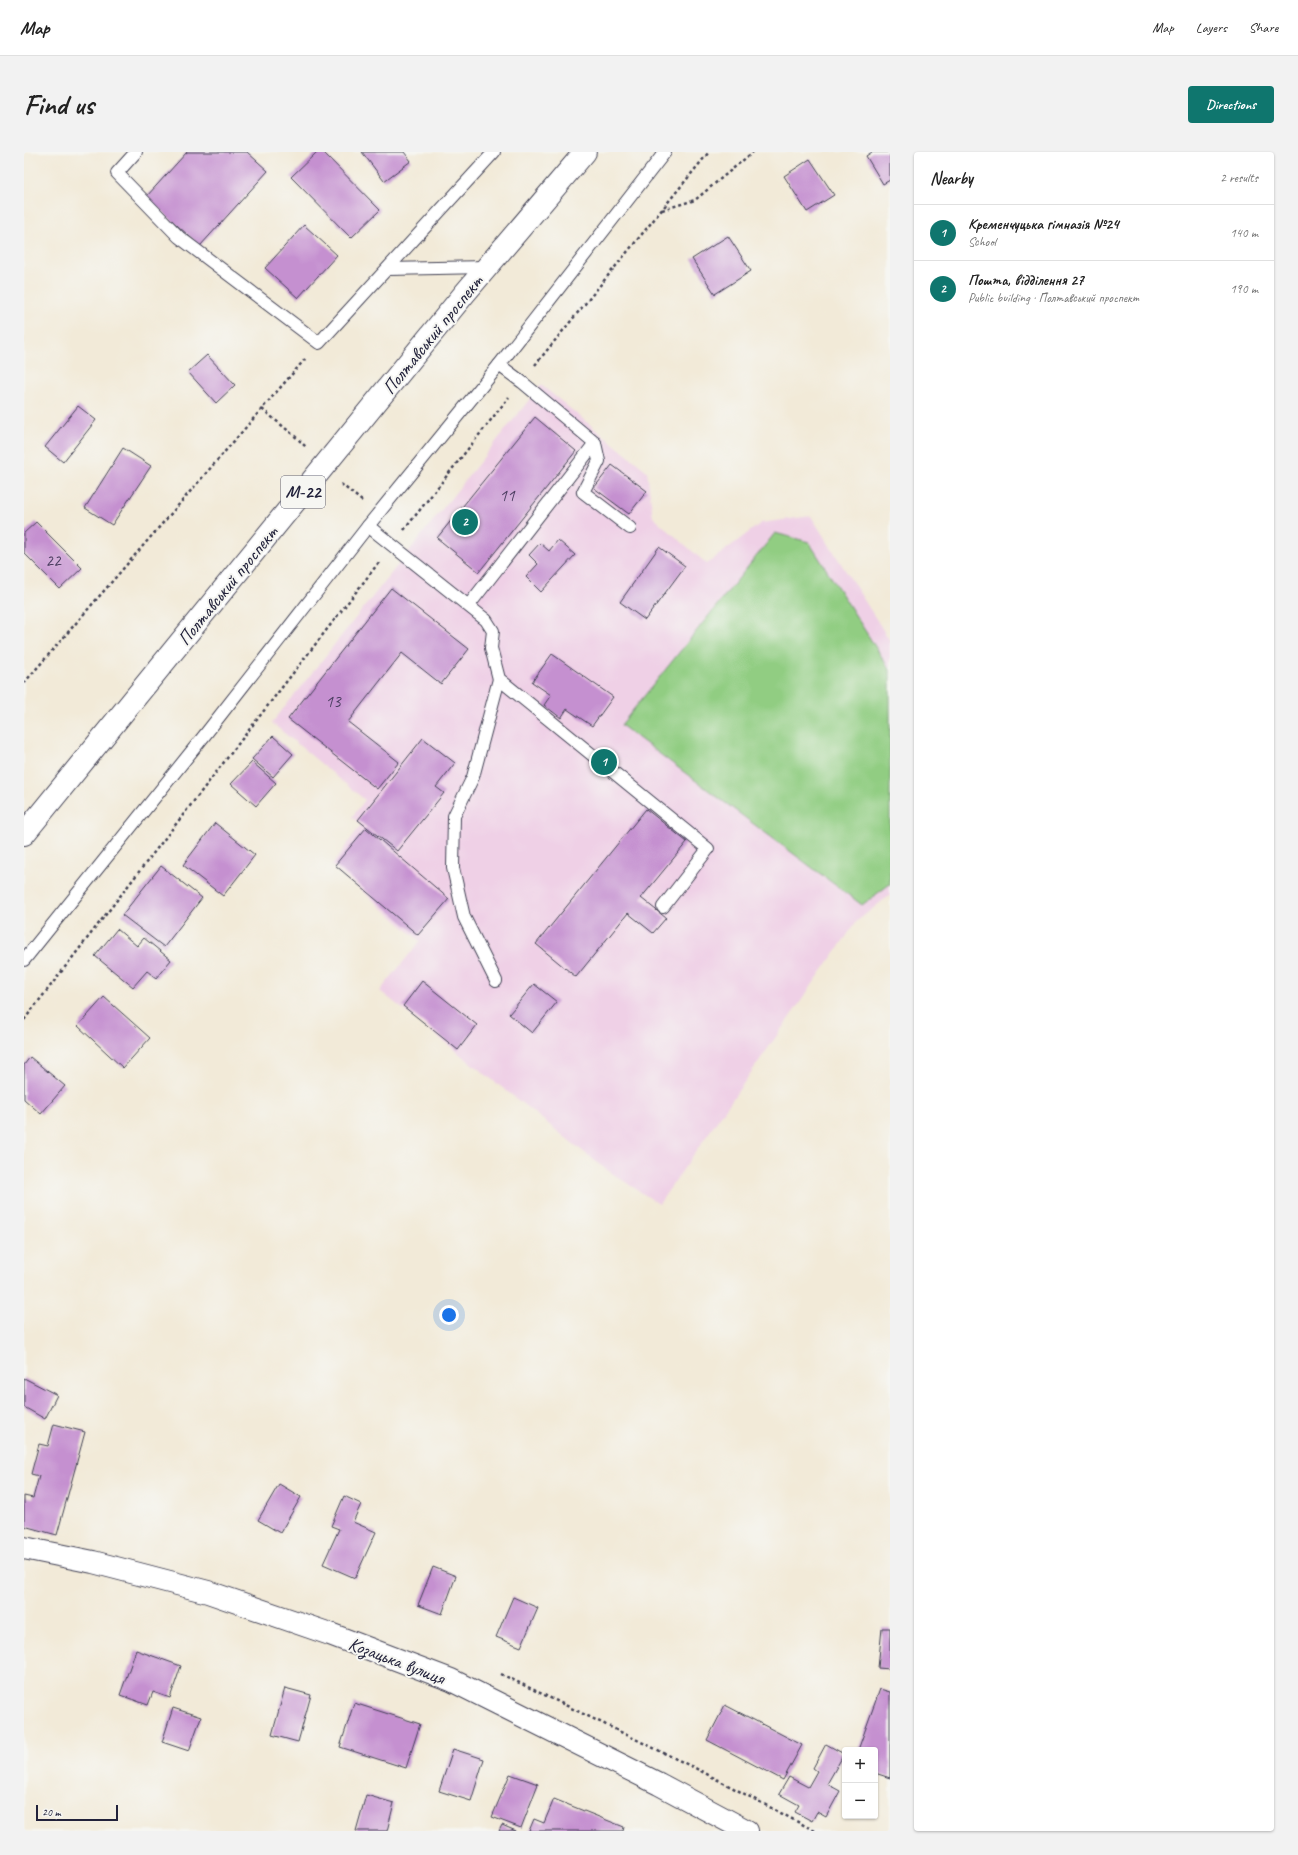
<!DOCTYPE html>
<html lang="en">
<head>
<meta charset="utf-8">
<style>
	:root { --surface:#fff; --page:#f2f2f2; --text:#222; --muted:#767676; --line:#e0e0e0; --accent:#0f766e }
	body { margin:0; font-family:Caveat,sans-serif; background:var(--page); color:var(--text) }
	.controls { position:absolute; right:12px; bottom:12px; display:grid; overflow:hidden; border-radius:4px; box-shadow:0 1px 3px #0004 }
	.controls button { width:36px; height:36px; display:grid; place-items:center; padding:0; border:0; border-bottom:1px solid var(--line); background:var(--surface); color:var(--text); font:20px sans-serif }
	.scale { position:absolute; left:12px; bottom:10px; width:82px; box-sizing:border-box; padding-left:4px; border:2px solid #22223b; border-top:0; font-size:11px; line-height:14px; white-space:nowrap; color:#22223b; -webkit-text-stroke:3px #f6f6f2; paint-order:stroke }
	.you { position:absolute; left:425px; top:1163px; width:14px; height:14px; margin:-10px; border:3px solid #fff; border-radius:50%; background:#1a73e8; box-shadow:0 0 0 6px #1a73e833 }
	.badge { display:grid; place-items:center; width:26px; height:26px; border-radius:50%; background:var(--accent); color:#fff; font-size:13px; font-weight:700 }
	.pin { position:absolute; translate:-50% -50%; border:2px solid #fff; box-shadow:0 1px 4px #0006 }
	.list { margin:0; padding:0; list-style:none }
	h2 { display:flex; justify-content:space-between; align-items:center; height:52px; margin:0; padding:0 16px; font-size:17px }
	h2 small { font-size:13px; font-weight:400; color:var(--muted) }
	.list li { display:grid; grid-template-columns:26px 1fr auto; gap:12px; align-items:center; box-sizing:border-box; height:56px; padding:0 16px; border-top:1px solid var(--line) }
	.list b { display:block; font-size:15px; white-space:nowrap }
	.list p { margin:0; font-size:13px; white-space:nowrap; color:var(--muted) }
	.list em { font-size:13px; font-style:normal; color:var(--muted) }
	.map { position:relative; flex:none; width:866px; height:1679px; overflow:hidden; border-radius:4px }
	header { display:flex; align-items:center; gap:24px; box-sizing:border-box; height:56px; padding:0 20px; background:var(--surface); border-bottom:1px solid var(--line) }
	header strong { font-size:19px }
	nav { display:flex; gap:22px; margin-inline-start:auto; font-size:14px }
	.intro { display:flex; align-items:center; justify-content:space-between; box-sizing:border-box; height:96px; padding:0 24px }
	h1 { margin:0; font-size:28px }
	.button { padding:10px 18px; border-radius:4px; background:var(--accent); color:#fff; font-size:14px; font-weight:700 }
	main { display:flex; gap:24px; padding:0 24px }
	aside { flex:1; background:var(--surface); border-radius:4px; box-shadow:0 1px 3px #0004 }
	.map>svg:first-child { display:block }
	.built { fill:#efd0e6 }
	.green { fill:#91cd82; stroke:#5a785e }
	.building { fill:#c590d0 }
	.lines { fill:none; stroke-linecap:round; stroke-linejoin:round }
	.lane-casing { stroke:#414053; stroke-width:14 }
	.street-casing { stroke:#414053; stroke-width:24 }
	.highway-casing { stroke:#414053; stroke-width:24 }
	.path { stroke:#414053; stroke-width:2.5; stroke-dasharray:3 3; stroke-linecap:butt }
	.lane { stroke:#fff; stroke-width:12 }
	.street { stroke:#fff; stroke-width:22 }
	.highway { stroke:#fff; stroke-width:22 }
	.labels { text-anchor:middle; stroke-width:4; stroke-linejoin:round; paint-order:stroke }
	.number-label { font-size:17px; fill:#4b3e60 }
	.shield { fill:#f6f6f2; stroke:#626272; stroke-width:1 }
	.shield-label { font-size:18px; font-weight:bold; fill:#22223b }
	.street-label { font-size:19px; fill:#22223b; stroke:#f6f6f2 }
</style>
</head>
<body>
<header>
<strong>Map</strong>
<nav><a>Map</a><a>Layers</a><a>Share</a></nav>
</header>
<div class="intro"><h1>Find us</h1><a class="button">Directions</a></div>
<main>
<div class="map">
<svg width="866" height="1679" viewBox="0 0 866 1679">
	<rect width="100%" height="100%" fill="#f6f6f2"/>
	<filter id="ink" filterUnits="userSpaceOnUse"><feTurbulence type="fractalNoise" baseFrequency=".025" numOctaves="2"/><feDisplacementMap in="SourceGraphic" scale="8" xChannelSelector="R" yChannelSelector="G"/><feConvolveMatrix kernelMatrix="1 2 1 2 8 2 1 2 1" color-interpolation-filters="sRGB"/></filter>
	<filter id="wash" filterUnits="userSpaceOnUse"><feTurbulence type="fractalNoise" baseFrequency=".012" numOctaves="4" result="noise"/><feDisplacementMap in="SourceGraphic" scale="16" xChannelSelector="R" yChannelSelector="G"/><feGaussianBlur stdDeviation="0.9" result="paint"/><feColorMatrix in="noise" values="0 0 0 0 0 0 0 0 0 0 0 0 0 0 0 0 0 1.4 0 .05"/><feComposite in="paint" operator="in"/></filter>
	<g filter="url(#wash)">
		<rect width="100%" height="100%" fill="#f2ead8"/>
		<!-- built -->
		<polygon class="built" points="517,233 623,319 629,365 683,412 737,371 787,364 866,489 866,743 833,769 635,1052 580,1016 356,839 396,789 308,713 337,673 328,665 341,648 248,571"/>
		<!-- green -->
		<polygon class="green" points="751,381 785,390 866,518 866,732 838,753 597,573"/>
		<g id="blocks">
			<!-- building -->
			<g class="building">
				<polygon points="163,0 223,0 244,19 176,94 122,45"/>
				<polygon points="293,0 299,0 356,58 327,86 267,25"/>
				<polygon points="338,0 380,0 387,9 360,29"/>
				<polygon points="848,0 866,0 866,28 859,32 842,4"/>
				<polygon points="786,7 810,43 783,60 760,24"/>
				<polygon points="280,73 313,103 274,146 241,116"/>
				<polygon points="704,84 727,119 691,142 668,107"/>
				<polygon points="183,203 211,233 192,251 164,220"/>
				<polygon points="54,254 72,268 39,310 21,295"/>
				<polygon points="511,265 552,299 455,420 413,386"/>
				<polygon points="99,296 127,314 88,373 61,356"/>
				<polygon points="588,313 623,339 605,362 570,336"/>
				<polygon points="12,370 58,416 36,437 0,401 0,381"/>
				<polygon points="534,388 551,403 517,440 502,425 514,412 505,403 516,391 525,399"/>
				<polygon points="635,395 661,414 621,468 596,450"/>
				<polygon points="367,436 445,497 417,532 378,501 324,570 375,610 353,637 264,567"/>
				<polygon points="528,502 589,545 568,574 543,557 537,566 520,553 527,543 508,530"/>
				<polygon points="249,584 269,602 249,625 228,607"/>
				<polygon points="399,586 431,611 412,635 420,641 373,699 334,668"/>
				<polygon points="228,610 252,631 232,654 207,632"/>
				<polygon points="622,657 663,690 617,746 642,766 629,781 604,761 552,825 512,792"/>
				<polygon points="191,671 231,703 199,744 159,713"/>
				<polygon points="342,676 425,747 394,783 311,713"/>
				<polygon points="137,714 178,746 140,795 98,763"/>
				<polygon points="93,777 113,794 120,786 147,808 132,826 123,819 109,835 71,804"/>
				<polygon points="398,829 453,873 434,898 379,854"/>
				<polygon points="510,832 533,850 508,881 485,862"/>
				<polygon points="80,845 126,886 99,916 54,874"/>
				<polygon points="6,905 41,934 17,962 0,947 0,913"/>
				<polygon points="0,1226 33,1243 21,1267 0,1255"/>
				<polygon points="30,1272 61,1280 33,1383 0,1374 0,1344 9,1346 15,1324 7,1322 15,1292 24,1294"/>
				<polygon points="255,1332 277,1345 256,1381 234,1368"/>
				<polygon points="320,1344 337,1352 329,1370 352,1380 331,1426 299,1412 315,1377 307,1374"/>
				<polygon points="409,1415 432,1424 418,1462 394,1453"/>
				<polygon points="489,1445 514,1456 497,1495 472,1485"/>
				<polygon points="858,1476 866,1476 866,1517 854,1516"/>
				<polygon points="112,1498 157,1514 146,1546 129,1540 124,1553 96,1543"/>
				<polygon points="261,1536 287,1543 274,1590 248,1583"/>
				<polygon points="856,1537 866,1540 866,1626 851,1621 851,1598 834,1598"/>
				<polygon points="330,1551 396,1572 382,1616 316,1595"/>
				<polygon points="701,1553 778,1593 759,1628 683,1588"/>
				<polygon points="149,1556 177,1565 165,1599 138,1590"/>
				<polygon points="802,1592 820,1602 803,1632 816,1639 802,1665 793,1660 788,1669 771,1660 775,1653 755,1642 765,1625 784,1635 793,1619 789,1616"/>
				<polygon points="429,1597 460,1607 447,1649 415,1639"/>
				<polygon points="486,1622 514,1632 497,1676 468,1665"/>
				<polygon points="342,1643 370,1651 363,1679 332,1679"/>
				<polygon points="530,1647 600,1675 599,1679 505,1679 510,1667 520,1671"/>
				<polygon points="478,1673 492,1679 475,1679"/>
			</g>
		</g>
	</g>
	<g filter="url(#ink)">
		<use href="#blocks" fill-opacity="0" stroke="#414053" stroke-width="1"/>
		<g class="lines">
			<defs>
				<g id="lane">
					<polyline points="112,0 93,21 155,85 295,191 470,0"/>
					<polyline points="364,117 462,115"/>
					<polyline points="475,213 498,230 571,291 575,309 559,340 606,376"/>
					<polyline points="344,374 462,468 469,479 467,496 475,527 684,697 639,755"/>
					<polyline points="445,453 571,291"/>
					<polyline points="0,808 180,584 344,374 475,213 641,0"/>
					<polyline points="472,829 440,765 429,716 430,664 449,625 475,527"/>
				</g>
				<polyline id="street" points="0,1396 69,1410 184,1440 306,1482 427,1528 635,1632 723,1679"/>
				<polyline id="highway" points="0,682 441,141 561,0"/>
			</defs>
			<!-- lane casing -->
			<use href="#lane" class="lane-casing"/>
			<!-- street casing -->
			<use href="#street" class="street-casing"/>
			<!-- highway casing -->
			<use href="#highway" class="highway-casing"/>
			<!-- path -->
			<g class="path">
				<polyline points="638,58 671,48 729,0"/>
				<polyline points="511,213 685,0"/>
				<polyline points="238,257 273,286 283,296"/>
				<polyline points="317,332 338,349"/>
				<polyline points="380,378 485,245"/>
				<polyline points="0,531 282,206"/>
				<polyline points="0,868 356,409"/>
				<polyline points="477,1522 675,1618 791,1679"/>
			</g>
			<!-- lane -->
			<use href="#lane" class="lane"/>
			<!-- street -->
			<use href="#street" class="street"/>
			<!-- highway -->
			<use href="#highway" class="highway"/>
		</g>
	</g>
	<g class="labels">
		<!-- number labels -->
		<g class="number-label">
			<text x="483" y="349">11</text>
			<text x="29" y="414">22</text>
			<text x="309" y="555">13</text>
		</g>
		<!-- shield labels -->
		<rect class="shield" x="257" y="324" width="44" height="32" rx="3"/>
		<g class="shield-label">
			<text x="279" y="346">М-22</text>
		</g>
		<!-- street labels -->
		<g class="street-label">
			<text transform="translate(408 182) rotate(-51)" y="7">Полтавський проспект</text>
			<text transform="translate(203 433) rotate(-51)" y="7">Полтавський проспект</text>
			<text transform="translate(373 1508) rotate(21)" y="7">Козацька вулиця</text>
		</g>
	</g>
</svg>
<div class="controls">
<button>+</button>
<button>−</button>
</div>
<div class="scale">20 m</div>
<div class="you"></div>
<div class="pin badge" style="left:580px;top:610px">1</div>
<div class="pin badge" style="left:441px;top:370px">2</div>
</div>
<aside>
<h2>Nearby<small>2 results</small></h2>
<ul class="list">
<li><span class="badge">1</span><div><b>Кременчуцька гімназія №24</b><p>School</p></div><em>140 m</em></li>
<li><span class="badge">2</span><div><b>Пошта, відділення 27</b><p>Public building · Полтавський проспект</p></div><em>190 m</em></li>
</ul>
</aside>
</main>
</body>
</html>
